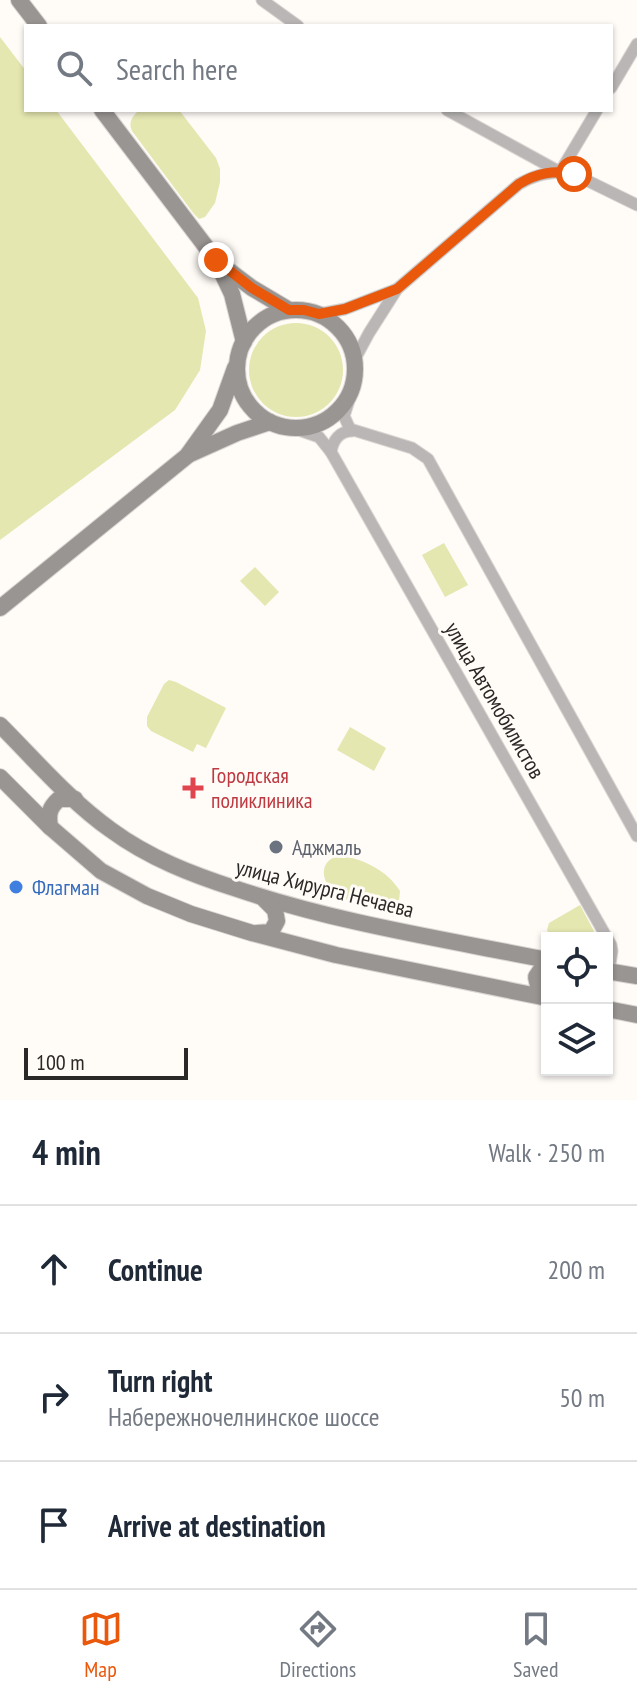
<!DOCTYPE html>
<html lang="en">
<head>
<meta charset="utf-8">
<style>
	:root { --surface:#fff; --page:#f2f2f3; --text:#1f2937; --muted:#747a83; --line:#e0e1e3; --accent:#ea580c }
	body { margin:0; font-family:"PT Sans Narrow",sans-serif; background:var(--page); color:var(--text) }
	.controls { position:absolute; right:24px; bottom:24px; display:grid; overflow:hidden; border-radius:0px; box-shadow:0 2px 6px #0004 }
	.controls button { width:72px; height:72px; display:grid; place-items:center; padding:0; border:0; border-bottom:2px solid var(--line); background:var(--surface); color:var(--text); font:40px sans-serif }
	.scale { position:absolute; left:24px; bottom:20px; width:164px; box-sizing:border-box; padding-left:8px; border:4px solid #2b2927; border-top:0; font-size:22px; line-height:28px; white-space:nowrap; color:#2b2927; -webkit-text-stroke:6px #fffbf7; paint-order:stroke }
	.stop { position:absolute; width:24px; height:24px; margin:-18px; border:6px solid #ea580c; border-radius:50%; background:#fff }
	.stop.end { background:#ea580c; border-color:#fff; box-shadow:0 2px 8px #0008 }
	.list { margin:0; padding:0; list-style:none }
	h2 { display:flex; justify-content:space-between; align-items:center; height:104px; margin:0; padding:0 32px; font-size:34px }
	h2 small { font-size:26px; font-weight:400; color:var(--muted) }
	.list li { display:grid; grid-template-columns:52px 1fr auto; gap:24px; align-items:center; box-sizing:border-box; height:128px; padding:0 32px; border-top:2px solid var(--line) }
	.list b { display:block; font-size:30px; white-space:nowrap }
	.list p { margin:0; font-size:26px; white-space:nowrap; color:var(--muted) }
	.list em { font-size:26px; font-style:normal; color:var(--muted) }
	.icon { flex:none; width:44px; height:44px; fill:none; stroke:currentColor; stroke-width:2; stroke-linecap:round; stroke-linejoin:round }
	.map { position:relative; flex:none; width:637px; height:1100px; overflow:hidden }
	.search { position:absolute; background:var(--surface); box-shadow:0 2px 6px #0004; left:24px; right:24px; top:24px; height:88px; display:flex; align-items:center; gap:20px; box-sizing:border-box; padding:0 28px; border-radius:0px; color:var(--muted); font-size:30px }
	.sheet { height:488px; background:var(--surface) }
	nav { display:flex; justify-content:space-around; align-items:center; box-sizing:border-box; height:112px; border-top:2px solid var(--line); background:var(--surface); font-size:22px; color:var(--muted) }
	nav a { display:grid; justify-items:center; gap:4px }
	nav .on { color:var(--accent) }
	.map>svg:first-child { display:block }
	.green { fill:#e4e7b0 }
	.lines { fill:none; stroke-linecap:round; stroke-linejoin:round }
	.minor-casing { stroke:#d9d5d2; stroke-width:13 }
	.secondary-casing { stroke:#d9d5d2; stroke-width:18 }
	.minor { stroke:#b9b6b5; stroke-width:11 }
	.secondary { stroke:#999593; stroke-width:16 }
	.route { stroke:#ea580c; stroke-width:10 }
	.health-dot { fill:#e0444e; stroke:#fffbf7; stroke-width:3 }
	.worship-dot { fill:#6b7280; stroke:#fffbf7; stroke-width:3 }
	.shop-dot { fill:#3f7fe0; stroke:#fffbf7; stroke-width:3 }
	.labels { text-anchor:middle; stroke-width:6; stroke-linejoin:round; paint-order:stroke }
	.street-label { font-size:22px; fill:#2b2927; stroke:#fffbf7 }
	.health-label { font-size:22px; fill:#be3a42; stroke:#fffbf7; text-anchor:start }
	.worship-label { font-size:22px; fill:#5b616d; stroke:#fffbf7; text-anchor:start }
	.shop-label { font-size:22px; fill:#366cbe; stroke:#fffbf7; text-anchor:start }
</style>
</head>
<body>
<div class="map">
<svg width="637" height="1100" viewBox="0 0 637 1100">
	<rect width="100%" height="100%" fill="#fffbf7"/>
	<!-- green -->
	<g class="green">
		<polygon points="0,37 26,71 26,110 56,110 198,298 206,331 200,370 175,410 0,540"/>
		<path d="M139,110H179L216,158L220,169V182L215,203L205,217L199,219L194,214L132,131C128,122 132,117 139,110Z"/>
		<circle cx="296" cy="370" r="47"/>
		<polygon points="444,543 468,585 445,597 422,555"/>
		<polygon points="255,567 279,592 265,606 240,581"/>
		<polygon points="169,680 176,682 226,708 206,748 197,744 193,752 151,731 147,726 147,717 164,684"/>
		<polygon points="350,727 386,748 374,771 337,750"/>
		<path d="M341,855C364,860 387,870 400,891L399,901C394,905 395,906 388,906C378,906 348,902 339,896C321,885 316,860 341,855Z"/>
		<polygon points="580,905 594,931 590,938 549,934 547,930 549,923"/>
	</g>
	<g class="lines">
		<defs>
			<g id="minor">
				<polyline points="262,0 298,26"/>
				<polyline points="611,88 637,44"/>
				<polyline points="447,110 560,172 584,179 637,205"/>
				<polyline points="319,314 345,309 397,289"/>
				<path d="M355,359L369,333L397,289L519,184C533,176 544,173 560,172L597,110"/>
				<polyline points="353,388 344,416 350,429 412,448 428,459 637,836"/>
				<polyline points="293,428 319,437 331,452 611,945 612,951 609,971"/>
				<path d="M331,452C333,440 340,431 352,431"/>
			</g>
			<g id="secondary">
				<polyline points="19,0 39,26"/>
				<polyline points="102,110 216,260 232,294 244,342"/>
				<polyline points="220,264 252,288 289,310"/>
				<circle cx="296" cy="369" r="59"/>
				<polyline points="188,455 237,433 270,422"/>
				<polyline points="0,608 187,456 220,410 235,368"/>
				<path d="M0,725C35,760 70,801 111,830C149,858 193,875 237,889C338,923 443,939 547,960"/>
				<polyline points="0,777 50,827 101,871 147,896 191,914 252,933 336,955 547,998"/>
				<path d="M50,827C48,814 49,808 59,799H75"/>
				<polyline points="257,933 271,932 277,921 275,910 264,899"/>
				<polyline points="547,966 542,968 536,977 539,990 547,996"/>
				<polyline points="607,971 637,976"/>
				<polyline points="607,1009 637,1015"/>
			</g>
		</defs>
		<!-- minor casing -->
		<use href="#minor" class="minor-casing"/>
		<!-- secondary casing -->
		<use href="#secondary" class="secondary-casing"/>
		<!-- minor -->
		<use href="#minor" class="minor"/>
		<!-- secondary -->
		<use href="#secondary" class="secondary"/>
	</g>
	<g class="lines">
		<!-- route -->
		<path class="route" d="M216,260L252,288L289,310H304L319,314L345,309L397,289L519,184C537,173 553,170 574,174"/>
	</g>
	<!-- markers -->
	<path class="health-dot" d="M189 776h8v8h8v8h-8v8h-8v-8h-8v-8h8z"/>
	<circle class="worship-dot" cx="276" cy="847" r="8"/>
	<circle class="shop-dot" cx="16" cy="887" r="8"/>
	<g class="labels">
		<!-- street labels -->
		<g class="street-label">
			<text transform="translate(495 700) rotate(60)" y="8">улица Автомобилистов</text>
			<text transform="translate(325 888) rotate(14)" y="8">улица Хирурга Нечаева</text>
		</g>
		<!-- health labels -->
		<g class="health-label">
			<text x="211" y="783">Городская<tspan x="211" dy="25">поликлиника</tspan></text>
		</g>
		<!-- worship labels -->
		<g class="worship-label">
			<text x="292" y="855">Аджмаль</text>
		</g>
		<!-- shop labels -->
		<g class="shop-label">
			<text x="32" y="895">Флагман</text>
		</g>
	</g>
</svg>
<div class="controls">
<button><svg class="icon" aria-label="locate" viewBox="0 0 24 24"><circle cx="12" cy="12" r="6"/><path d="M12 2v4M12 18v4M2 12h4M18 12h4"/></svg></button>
<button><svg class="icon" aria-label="layers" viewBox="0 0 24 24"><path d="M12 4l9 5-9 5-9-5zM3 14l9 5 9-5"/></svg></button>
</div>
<div class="scale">100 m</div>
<div class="stop" style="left:574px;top:174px"></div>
<div class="stop end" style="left:216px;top:260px"></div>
<div class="search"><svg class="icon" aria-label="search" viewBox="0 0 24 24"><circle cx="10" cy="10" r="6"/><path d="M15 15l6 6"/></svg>Search here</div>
</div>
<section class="sheet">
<h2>4 min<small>Walk · 250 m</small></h2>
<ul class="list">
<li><svg class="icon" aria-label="ahead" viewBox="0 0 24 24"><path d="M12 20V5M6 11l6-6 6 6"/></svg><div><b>Continue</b></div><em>200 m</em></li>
<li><svg class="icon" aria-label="right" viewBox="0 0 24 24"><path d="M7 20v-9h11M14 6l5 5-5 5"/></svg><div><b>Turn right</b><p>Набережночелнинское шоссе</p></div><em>50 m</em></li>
<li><svg class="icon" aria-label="arrive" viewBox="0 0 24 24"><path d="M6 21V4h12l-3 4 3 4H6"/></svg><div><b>Arrive at destination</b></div></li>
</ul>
</section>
<nav>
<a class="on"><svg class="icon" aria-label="map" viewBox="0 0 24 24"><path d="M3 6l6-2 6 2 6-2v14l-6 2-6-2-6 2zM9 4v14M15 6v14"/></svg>Map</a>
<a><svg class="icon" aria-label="directions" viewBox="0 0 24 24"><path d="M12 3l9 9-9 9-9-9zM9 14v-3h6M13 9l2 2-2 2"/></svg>Directions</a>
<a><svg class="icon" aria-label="saved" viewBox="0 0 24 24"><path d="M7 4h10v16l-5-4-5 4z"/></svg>Saved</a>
</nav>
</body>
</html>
